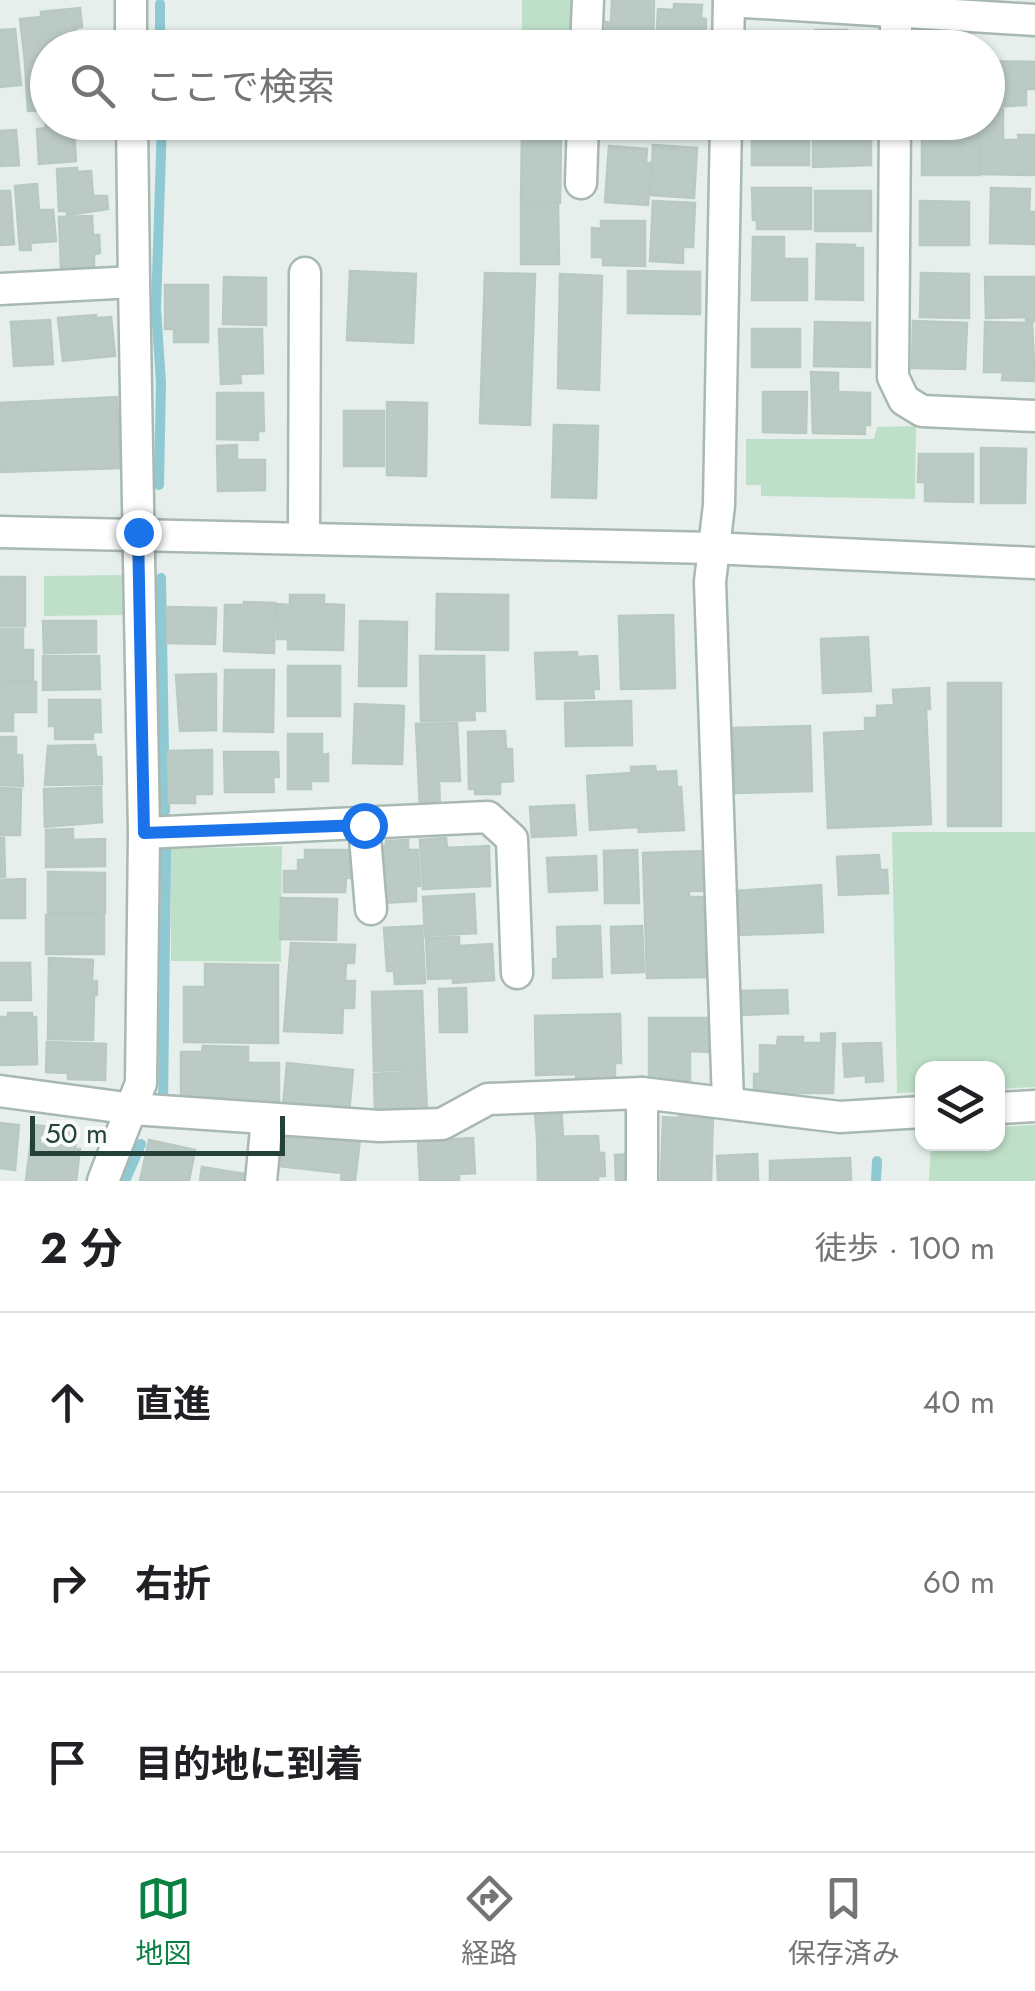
<!DOCTYPE html>
<html lang="ja">
<head>
<meta charset="utf-8">
<style>
	:root { --surface:#fff; --page:#f2f2f2; --text:#202124; --muted:#757577; --line:#e0e0e0; --accent:#0b8043 }
	body { margin:0; font-family:Jost,"Noto Sans JP",sans-serif; background:var(--page); color:var(--text) }
	.controls { position:absolute; right:30px; bottom:30px; display:grid; overflow:hidden; border-radius:20px; box-shadow:0 2px 8px #0004 }
	.controls button { width:90px; height:90px; display:grid; place-items:center; padding:0; border:0; border-bottom:2px solid var(--line); background:var(--surface); color:var(--text); font:50px sans-serif }
	.scale { position:absolute; left:30px; bottom:25px; width:255px; box-sizing:border-box; padding-left:10px; border:5px solid #24423a; border-top:0; font-size:28px; line-height:35px; white-space:nowrap; color:#24423a; -webkit-text-stroke:8px #f7fbf9; paint-order:stroke }
	.stop { position:absolute; width:30px; height:30px; margin:-22px; border:8px solid #1a73e8; border-radius:50%; background:#fff }
	.stop.end { background:#1a73e8; border-color:#fff; box-shadow:0 2px 10px #0008 }
	.list { margin:0; padding:0; list-style:none }
	h2 { display:flex; justify-content:space-between; align-items:center; height:130px; margin:0; padding:0 40px; font-size:42px }
	h2 small { font-size:32px; font-weight:400; color:var(--muted) }
	.list li { display:grid; grid-template-columns:65px 1fr auto; gap:30px; align-items:center; box-sizing:border-box; height:180px; padding:0 40px; border-top:2px solid var(--line) }
	.list b { display:block; font-size:38px; white-space:nowrap }
	.list em { font-size:32px; font-style:normal; color:var(--muted) }
	.icon { flex:none; width:55px; height:55px; fill:none; stroke:currentColor; stroke-width:2; stroke-linecap:round; stroke-linejoin:round }
	.map { position:relative; flex:none; width:1035px; height:1181px; overflow:hidden }
	.search { position:absolute; background:var(--surface); box-shadow:0 2px 8px #0004; left:30px; right:30px; top:30px; height:110px; display:flex; align-items:center; gap:25px; box-sizing:border-box; padding:0 35px; border-radius:55px; color:var(--muted); font-size:38px }
	.sheet { height:670px; background:var(--surface) }
	nav { display:flex; justify-content:space-around; align-items:center; box-sizing:border-box; height:140px; border-top:2px solid var(--line); background:var(--surface); font-size:28px; color:var(--muted) }
	nav a { display:grid; justify-items:center; gap:5px }
	nav .on { color:var(--accent) }
	.map>svg:first-child { display:block }
	.green { fill:#bfe0c8 }
	.lines { fill:none; stroke-linecap:round; stroke-linejoin:round }
	.stream { stroke:#8ec9d4; stroke-width:10 }
	.building { fill:#bbcac4; stroke:#b8c9c2; stroke-width:2.5 }
	.minor-casing { stroke:#a8b8b2; stroke-width:35 }
	.minor { stroke:#fff; stroke-width:30 }
	.route { stroke:#1a73e8; stroke-width:12 }
</style>
</head>
<body>
<div class="map">
<svg width="1035" height="1181" viewBox="0 0 1035 1181">
	<rect width="100%" height="100%" fill="#e6efeb"/>
	<!-- green -->
	<g class="green">
		<polygon points="522,0 572,0 570,39 522,38"/>
		<polygon points="916,426 915,499 761,496 761,485 746,485 746,439 874,439 877,427"/>
		<polygon points="124,575 124,615 44,616 44,576"/>
		<polygon points="892,832 1035,832 1035,1087 998,1089 998,1068 922,1068 922,1092 897,1093"/>
		<polygon points="282,846 281,962 171,961 170,849"/>
		<polygon points="1035,1125 1035,1181 929,1181 931,1144 998,1144 998,1127"/>
	</g>
	<g class="lines">
		<!-- stream -->
		<g class="stream">
			<polyline points="160,4 160,48"/>
			<polyline points="159,485 161,383 156,308 162,122"/>
			<polyline points="161,578 165,811"/>
			<polyline points="163,1108 166,851"/>
			<polyline points="125,1181 141,1144"/>
			<polyline points="876,1181 877,1161"/>
		</g>
	</g>
	<!-- building -->
	<g class="building">
		<polygon points="612,0 654,0 653,48 605,48 606,22 611,23"/>
		<polygon points="674,4 702,5 701,18 706,19 705,48 656,48 658,9 674,10"/>
		<polygon points="80,8 82,27 76,28 78,48 48,48 48,60 25,62 20,19 41,17 41,12"/>
		<polygon points="15,29 21,85 0,87 0,30"/>
		<polygon points="815,30 847,30 846,48 816,48"/>
		<polygon points="988,61 1035,62 1035,89 1026,89 1026,105 988,107"/>
		<polygon points="48,62 48,110 28,111 25,63"/>
		<polygon points="988,109 1003,109 1003,140 1019,140 1018,135 1035,135 1035,175 980,174 980,122 988,122"/>
		<polygon points="45,114 48,122 80,122 81,131 74,131 76,161 39,164 37,129 46,128"/>
		<polygon points="654,122 707,122 707,129 654,128"/>
		<rect x="752" y="122" width="57" height="43"/>
		<polygon points="813,122 871,122 871,165 813,167"/>
		<polygon points="934,125 980,128 980,175 922,175 922,129 934,130"/>
		<polygon points="16,130 19,165 0,166 0,131"/>
		<polygon points="522,131 550,132 550,136 561,136 560,203 521,202"/>
		<polygon points="653,145 697,148 694,198 651,195"/>
		<polygon points="609,146 647,149 646,163 651,163 648,205 605,202"/>
		<polygon points="77,168 77,172 91,171 93,196 107,196 108,209 67,215 67,211 59,211 57,169"/>
		<polygon points="37,184 39,210 53,210 56,241 30,243 31,250 20,250 15,186"/>
		<polygon points="752,188 811,188 811,229 757,229 757,220 753,220"/>
		<polygon points="991,188 1030,189 1029,212 1035,212 1035,244 990,243"/>
		<polygon points="0,191 10,191 14,244 0,245"/>
		<rect x="815" y="191" width="56" height="40"/>
		<polygon points="653,201 695,203 693,247 683,247 683,263 650,261"/>
		<polygon points="920,201 969,202 969,245 920,245"/>
		<polygon points="521,204 558,204 559,264 521,264"/>
		<polygon points="92,216 93,235 99,235 100,253 94,254 94,267 61,268 59,217"/>
		<polygon points="601,221 645,221 645,266 603,265 603,257 592,257 592,228 601,229"/>
		<polygon points="753,237 784,237 784,259 807,259 807,300 752,300"/>
		<polygon points="817,244 855,245 855,248 863,248 863,300 816,299"/>
		<polygon points="350,271 416,274 413,343 347,340"/>
		<polygon points="628,271 700,272 700,314 628,313"/>
		<polygon points="485,273 535,274 530,425 480,423"/>
		<polygon points="921,273 969,274 969,318 920,317"/>
		<polygon points="560,274 602,276 599,390 558,388"/>
		<polygon points="224,277 266,278 266,325 223,324"/>
		<polygon points="985,277 1035,277 1035,321 1026,321 1026,317 986,318"/>
		<polygon points="165,285 208,285 208,342 174,342 174,329 165,329"/>
		<polygon points="96,315 96,318 111,317 115,356 63,361 58,318"/>
		<polygon points="50,320 53,364 14,366 11,322"/>
		<polygon points="913,321 967,323 965,369 912,368"/>
		<polygon points="815,322 870,323 870,367 814,366"/>
		<polygon points="985,322 1032,323 1035,381 1002,380 1003,372 984,372"/>
		<polygon points="219,329 262,329 263,373 240,374 241,383 221,384"/>
		<rect x="752" y="329" width="48" height="38"/>
		<polygon points="811,372 838,373 838,392 870,393 870,425 865,425 865,434 813,433"/>
		<polygon points="763,392 807,392 806,433 763,432"/>
		<polygon points="217,393 263,393 264,431 258,431 258,440 217,439"/>
		<polygon points="117,397 120,468 0,472 0,403"/>
		<polygon points="387,402 427,403 426,476 387,475"/>
		<rect x="344" y="411" width="40" height="55"/>
		<polygon points="554,425 598,426 596,498 552,497"/>
		<polygon points="237,445 237,460 265,460 265,490 218,491 217,446"/>
		<polygon points="981,448 1026,449 1025,503 981,503"/>
		<polygon points="919,454 973,454 973,502 925,501 925,482 918,482"/>
		<rect x="0" y="577" width="25" height="49"/>
		<polygon points="437,594 508,595 508,650 436,649"/>
		<polygon points="290,595 324,595 324,604 344,605 343,650 288,649 288,639 277,639 277,604 290,605"/>
		<polygon points="244,602 275,603 274,653 224,651 225,605 244,605"/>
		<polygon points="168,607 216,608 215,644 167,643"/>
		<polygon points="673,615 675,688 621,689 619,616"/>
		<polygon points="43,621 96,621 96,652 44,653"/>
		<polygon points="360,621 407,622 406,686 359,686"/>
		<polygon points="0,629 23,629 23,650 33,650 33,680 0,680"/>
		<polygon points="868,637 871,691 823,693 821,639"/>
		<polygon points="577,652 577,657 597,656 599,689 593,689 594,698 537,699 535,653"/>
		<polygon points="43,656 99,656 100,689 43,690"/>
		<polygon points="420,656 484,656 485,711 474,711 475,720 421,721"/>
		<rect x="288" y="666" width="52" height="50"/>
		<polygon points="225,670 274,670 273,732 224,731"/>
		<polygon points="216,674 216,730 180,731 176,675"/>
		<polygon points="0,682 36,682 36,712 13,712 13,731 0,731"/>
		<rect x="948" y="683" width="53" height="143"/>
		<polygon points="929,688 930,709 926,709 931,824 828,828 824,733 865,731 865,718 877,718 877,706 894,705 893,690"/>
		<polygon points="49,700 100,700 101,732 93,732 93,739 55,739 55,726 49,726"/>
		<polygon points="631,701 632,745 566,746 565,703"/>
		<polygon points="355,704 404,706 402,764 353,763"/>
		<polygon points="457,723 460,781 439,781 440,807 420,808 416,724"/>
		<polygon points="810,726 812,791 735,793 733,728"/>
		<polygon points="505,731 506,749 512,749 513,781 500,782 500,794 475,794 475,789 469,789 468,732"/>
		<polygon points="288,734 322,734 322,755 328,754 328,781 311,781 311,789 288,789"/>
		<polygon points="0,737 16,737 16,755 22,755 23,786 0,785"/>
		<polygon points="95,745 96,757 101,757 102,784 45,785 48,746"/>
		<polygon points="212,750 212,794 195,794 195,803 169,803 168,751"/>
		<polygon points="224,752 278,752 279,777 273,777 274,792 225,792"/>
		<polygon points="655,766 656,772 676,771 677,787 681,787 684,830 639,832 638,827 590,830 587,776 631,773 631,767"/>
		<polygon points="101,787 102,822 45,827 44,789"/>
		<polygon points="0,788 21,789 20,835 0,835"/>
		<polygon points="574,805 576,835 532,837 530,807"/>
		<polygon points="73,829 73,840 105,839 105,866 46,867 46,830"/>
		<polygon points="0,838 4,838 5,877 0,877"/>
		<polygon points="446,838 447,848 489,846 490,886 423,889 420,840"/>
		<polygon points="408,840 408,850 418,850 420,886 416,886 416,901 381,903 379,846 386,846 386,841"/>
		<polygon points="305,850 351,850 351,878 346,878 345,892 284,892 284,871 298,871 298,860 305,860"/>
		<polygon points="637,850 639,903 605,903 604,851"/>
		<polygon points="704,851 705,891 689,891 689,897 708,897 711,977 647,978 643,853"/>
		<polygon points="879,855 880,870 887,870 888,893 839,895 837,857"/>
		<polygon points="596,856 597,890 549,892 547,858"/>
		<polygon points="48,872 105,873 105,913 48,913"/>
		<polygon points="25,879 25,918 0,918 0,880"/>
		<polygon points="821,885 823,932 738,935 737,891"/>
		<polygon points="474,894 476,933 425,936 423,897"/>
		<polygon points="281,898 337,899 336,940 280,939"/>
		<rect x="46" y="915" width="58" height="39"/>
		<polygon points="422,926 425,983 395,984 394,971 387,971 384,928"/>
		<polygon points="600,926 602,977 553,978 553,959 558,959 557,927"/>
		<polygon points="642,926 644,972 612,973 611,927"/>
		<polygon points="459,937 459,946 492,944 494,980 453,983 453,978 428,979 426,938"/>
		<polygon points="291,943 355,945 354,963 346,963 345,981 355,981 354,1008 343,1008 342,1033 284,1031"/>
		<polygon points="49,958 93,960 92,981 97,981 97,995 94,995 93,1040 48,1039"/>
		<polygon points="0,963 30,963 31,1000 0,1000"/>
		<polygon points="205,964 278,965 278,1043 184,1042 184,987 205,987"/>
		<polygon points="466,988 467,1032 440,1032 439,989"/>
		<polygon points="787,990 788,1013 742,1015 741,991"/>
		<polygon points="422,991 425,1069 374,1071 372,992"/>
		<polygon points="8,1013 32,1013 32,1017 36,1017 37,1064 0,1065 0,1017 8,1017"/>
		<polygon points="620,1014 621,1063 615,1063 615,1080 577,1086 576,1074 536,1075 535,1016"/>
		<polygon points="649,1018 708,1018 708,1052 690,1051 690,1081 649,1081"/>
		<polygon points="835,1033 833,1093 754,1093 754,1074 760,1074 760,1045 777,1046 778,1037 803,1037 803,1043 821,1043 821,1034"/>
		<polygon points="47,1042 106,1044 105,1080 68,1079 68,1073 46,1072"/>
		<polygon points="881,1043 883,1081 866,1082 866,1075 845,1077 843,1044"/>
		<polygon points="203,1046 248,1047 248,1063 279,1063 279,1102 181,1099 181,1052 202,1052"/>
		<polygon points="287,1063 353,1070 349,1113 283,1106"/>
		<polygon points="425,1071 427,1110 375,1112 374,1074"/>
		<polygon points="561,1107 563,1137 537,1137 535,1112"/>
		<polygon points="679,1114 713,1115 711,1181 661,1181 663,1117 679,1118"/>
		<polygon points="0,1123 19,1125 15,1170 0,1168"/>
		<polygon points="33,1125 77,1130 75,1149 80,1149 76,1181 26,1180"/>
		<polygon points="281,1131 360,1139 355,1181 341,1181 342,1173 277,1166"/>
		<polygon points="598,1136 599,1153 604,1153 605,1176 598,1176 598,1181 538,1181 537,1137"/>
		<polygon points="473,1138 475,1173 459,1174 459,1181 420,1181 418,1141"/>
		<polygon points="149,1140 195,1150 189,1181 140,1181"/>
		<polygon points="631,1154 632,1180 616,1180 615,1155"/>
		<polygon points="757,1154 758,1181 718,1181 717,1156"/>
		<polygon points="850,1158 851,1181 770,1181 770,1161"/>
		<polygon points="202,1167 245,1174 244,1181 200,1181"/>
	</g>
	<g class="lines">
		<defs>
			<g id="minor">
				<polyline points="131,0 131,48"/>
				<polyline points="729,1 1035,20"/>
				<polyline points="586,48 588,0"/>
				<polyline points="728,48 729,0"/>
				<polyline points="896,48 896,0"/>
				<polyline points="132,122 134,282"/>
				<polyline points="726,122 719,505 710,582 728,1102"/>
				<polyline points="895,122 893,377 904,400 922,411 1035,416"/>
				<polyline points="581,183 583,122"/>
				<polyline points="0,289 134,282 144,833 141,1083 103,1181"/>
				<polyline points="0,532 712,548 1035,563"/>
				<polyline points="304,537 305,273"/>
				<polyline points="364,825 371,909"/>
				<polyline points="144,833 488,817 512,839 517,973"/>
				<polyline points="0,1091 133,1109 379,1126 442,1124 488,1099 642,1093 840,1117 922,1112"/>
				<polyline points="642,1093 642,1181"/>
				<polyline points="998,1108 1035,1106"/>
				<polyline points="261,1181 267,1119"/>
			</g>
		</defs>
		<!-- minor casing -->
		<use href="#minor" class="minor-casing"/>
		<!-- minor -->
		<use href="#minor" class="minor"/>
	</g>
	<g class="lines">
		<!-- route -->
		<polyline class="route" points="138,532 144,833 364,825"/>
	</g>
</svg>
<div class="controls">
<button><svg class="icon" aria-label="layers" viewBox="0 0 24 24"><path d="M12 4l9 5-9 5-9-5zM3 14l9 5 9-5"/></svg></button>
</div>
<div class="scale">50 m</div>
<div class="stop" style="left:364px;top:825px"></div>
<div class="stop end" style="left:138px;top:532px"></div>
<div class="search"><svg class="icon" aria-label="search" viewBox="0 0 24 24"><circle cx="10" cy="10" r="6"/><path d="M15 15l6 6"/></svg>ここで検索</div>
</div>
<section class="sheet">
<h2>2 分<small>徒歩 · 100 m</small></h2>
<ul class="list">
<li><svg class="icon" aria-label="ahead" viewBox="0 0 24 24"><path d="M12 20V5M6 11l6-6 6 6"/></svg><div><b>直進</b></div><em>40 m</em></li>
<li><svg class="icon" aria-label="right" viewBox="0 0 24 24"><path d="M7 20v-9h11M14 6l5 5-5 5"/></svg><div><b>右折</b></div><em>60 m</em></li>
<li><svg class="icon" aria-label="arrive" viewBox="0 0 24 24"><path d="M6 21V4h12l-3 4 3 4H6"/></svg><div><b>目的地に到着</b></div></li>
</ul>
</section>
<nav>
<a class="on"><svg class="icon" aria-label="map" viewBox="0 0 24 24"><path d="M3 6l6-2 6 2 6-2v14l-6 2-6-2-6 2zM9 4v14M15 6v14"/></svg>地図</a>
<a><svg class="icon" aria-label="directions" viewBox="0 0 24 24"><path d="M12 3l9 9-9 9-9-9zM9 14v-3h6M13 9l2 2-2 2"/></svg>経路</a>
<a><svg class="icon" aria-label="saved" viewBox="0 0 24 24"><path d="M7 4h10v16l-5-4-5 4z"/></svg>保存済み</a>
</nav>
</body>
</html>
